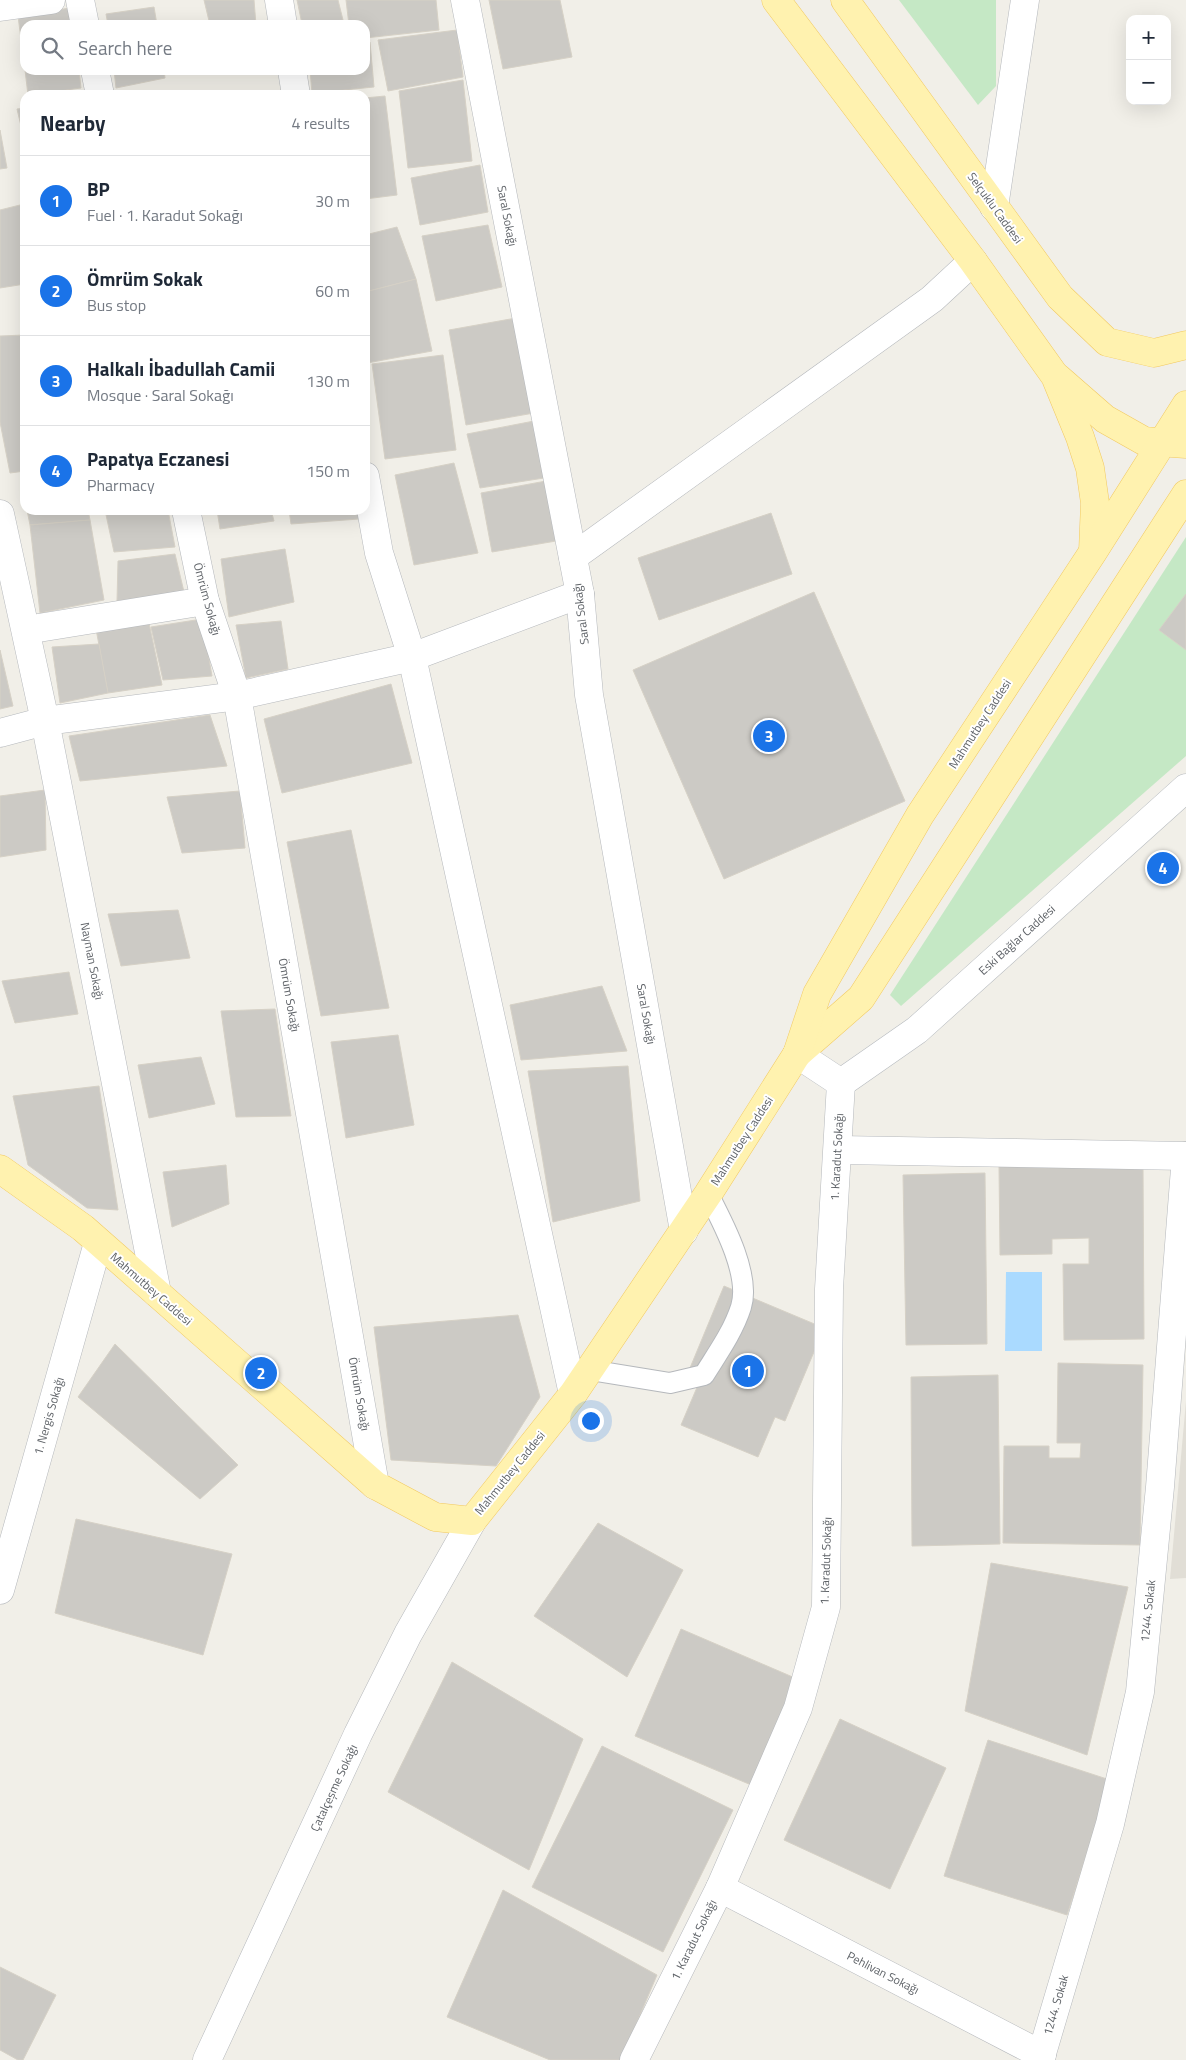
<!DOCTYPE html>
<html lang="en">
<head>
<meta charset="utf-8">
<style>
	:root { --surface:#fff; --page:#f6f6f7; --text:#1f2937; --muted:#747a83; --line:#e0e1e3; --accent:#1a73e8 }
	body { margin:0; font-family:"Titillium Web",sans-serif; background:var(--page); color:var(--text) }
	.controls { position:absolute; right:15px; top:15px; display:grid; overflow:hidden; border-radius:10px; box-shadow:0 5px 20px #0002 }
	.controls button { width:45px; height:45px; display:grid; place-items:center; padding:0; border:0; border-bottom:1px solid var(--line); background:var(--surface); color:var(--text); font:25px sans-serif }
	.you { position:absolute; left:590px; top:1420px; width:18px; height:18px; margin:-12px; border:4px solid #fff; border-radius:50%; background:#1a73e8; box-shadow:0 0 0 8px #1a73e833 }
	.badge { display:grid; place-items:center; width:32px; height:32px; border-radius:50%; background:var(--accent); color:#fff; font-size:16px; font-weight:700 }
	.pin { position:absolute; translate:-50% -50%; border:2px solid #fff; box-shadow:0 1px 5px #0006 }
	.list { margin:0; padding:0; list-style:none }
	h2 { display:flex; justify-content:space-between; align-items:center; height:65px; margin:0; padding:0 20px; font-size:21px }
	h2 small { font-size:16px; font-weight:400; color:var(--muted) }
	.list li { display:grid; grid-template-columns:32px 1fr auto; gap:15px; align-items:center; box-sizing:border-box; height:90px; padding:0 20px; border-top:1px solid var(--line) }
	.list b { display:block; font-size:19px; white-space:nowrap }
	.list p { margin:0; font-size:16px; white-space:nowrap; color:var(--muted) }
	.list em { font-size:16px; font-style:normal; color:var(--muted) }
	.icon { flex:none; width:28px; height:28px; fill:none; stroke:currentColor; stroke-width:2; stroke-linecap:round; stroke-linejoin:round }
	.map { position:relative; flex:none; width:1186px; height:2060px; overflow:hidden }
	.search { position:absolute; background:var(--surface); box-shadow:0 5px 20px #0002; left:20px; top:20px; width:350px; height:55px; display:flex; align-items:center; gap:12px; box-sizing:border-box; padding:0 18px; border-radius:15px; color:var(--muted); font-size:19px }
	.panel { position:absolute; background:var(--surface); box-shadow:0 5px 20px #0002; left:20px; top:90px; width:350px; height:425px; border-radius:15px }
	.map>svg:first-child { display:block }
	.education { fill:#e1ded6 }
	.green { fill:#c5e8c5 }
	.water { fill:#aadaff }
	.building { fill:#cccac5; stroke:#d6d1c6 }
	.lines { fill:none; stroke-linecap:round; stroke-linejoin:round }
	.service-casing { stroke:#b5b8bc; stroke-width:22 }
	.minor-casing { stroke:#b5b8bc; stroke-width:29 }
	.secondary-casing { stroke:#b6babf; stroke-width:29 }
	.primary-casing { stroke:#f2c960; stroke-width:29 }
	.service { stroke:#fff; stroke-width:20 }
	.minor { stroke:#fff; stroke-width:28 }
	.secondary { stroke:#fff; stroke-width:28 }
	.primary { stroke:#fff2af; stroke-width:28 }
	.labels { text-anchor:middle; stroke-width:4; stroke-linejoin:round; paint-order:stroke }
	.street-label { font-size:12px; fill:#5f6368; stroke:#fff }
</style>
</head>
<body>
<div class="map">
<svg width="1186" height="2060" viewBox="0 0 1186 2060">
	<rect width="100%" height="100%" fill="#f1efe8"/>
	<!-- education -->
	<polygon class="education" points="1186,1401 1186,1578 1170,1579"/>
	<!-- green -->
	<g class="green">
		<polygon points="899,0 996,0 996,86 978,105"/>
		<polygon points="1186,537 1186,756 901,1006 890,995"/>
	</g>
	<!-- water -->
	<polygon class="water" points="1006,1272 1042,1272 1042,1351 1005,1351"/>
	<!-- building -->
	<g class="building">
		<polygon points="204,0 254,0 256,25 210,25"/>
		<polygon points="297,0 338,0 343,20 302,24"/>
		<polygon points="346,0 436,0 439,30 365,38 365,25 349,25"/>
		<polygon points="489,0 560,0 572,57 503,69"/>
		<polygon points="154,7 157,25 108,25 106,14"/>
		<polygon points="70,8 73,25 25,25 25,70 18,16"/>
		<polygon points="457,30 463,77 388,91 378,40"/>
		<polygon points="370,42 374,87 312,93 310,70 365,70 365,43"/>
		<polygon points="25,70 79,70 81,88 28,95"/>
		<polygon points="114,70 164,70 165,78 116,88"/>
		<polygon points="463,80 472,161 408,168 399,91"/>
		<polygon points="385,96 397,195 365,199 365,98"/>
		<polygon points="25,108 25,143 17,109"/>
		<polygon points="0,130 7,168 0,169"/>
		<polygon points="480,165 488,212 420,225 411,178"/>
		<polygon points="20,205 25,222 25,284 0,288 0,210"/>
		<polygon points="488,225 502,287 436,301 422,236"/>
		<polygon points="397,227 416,279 365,292 365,235"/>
		<polygon points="416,279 432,351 367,363 365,351 365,292"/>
		<polygon points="516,318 534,413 466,425 449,330"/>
		<polygon points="25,335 25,471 10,473 0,422 0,336"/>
		<polygon points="443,355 456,450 385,459 372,364"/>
		<polygon points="534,421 544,478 480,488 467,434"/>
		<polygon points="454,463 478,553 414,565 395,475"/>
		<polygon points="546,481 556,541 492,552 481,493"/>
		<polygon points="27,510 88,510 90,520 30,525"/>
		<polygon points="105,510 168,510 175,547 114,552"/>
		<polygon points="217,510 271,510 274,521 220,529"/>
		<polygon points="289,510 358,510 359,519 291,524"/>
		<polygon points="771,513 792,574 659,620 638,558"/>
		<polygon points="90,520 104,600 40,613 30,525"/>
		<polygon points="285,549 294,602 229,617 221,559"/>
		<polygon points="175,554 184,592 117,601 118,561"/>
		<polygon points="814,592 905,801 724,879 633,670"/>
		<polygon points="1186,594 1186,650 1159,630"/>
		<polygon points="202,619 212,676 163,680 151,627"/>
		<polygon points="281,621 288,669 246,678 236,625"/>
		<polygon points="149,623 162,685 108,693 96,629"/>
		<polygon points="99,644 108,693 60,703 52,647"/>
		<polygon points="0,650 13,706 0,709"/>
		<polygon points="391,684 412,763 282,793 264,719"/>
		<polygon points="210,715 227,766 80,781 69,736"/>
		<polygon points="45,790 46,850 0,857 0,796"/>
		<polygon points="240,791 245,848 182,853 167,797"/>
		<polygon points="351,830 389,1008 321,1016 287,842"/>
		<polygon points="178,910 190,958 121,966 108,914"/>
		<polygon points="69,972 78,1014 15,1023 2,981"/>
		<polygon points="602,986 627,1051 521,1060 510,1005"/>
		<polygon points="275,1009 291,1116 236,1117 221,1011"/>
		<polygon points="398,1035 414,1125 346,1138 331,1042"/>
		<polygon points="201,1057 215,1104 149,1118 138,1065"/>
		<polygon points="628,1066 640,1201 553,1222 528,1071"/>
		<polygon points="99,1086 118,1210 87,1208 28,1165 13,1096"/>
		<polygon points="226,1165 229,1204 172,1227 163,1172"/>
		<polygon points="1143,1165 1144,1339 1064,1340 1063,1264 1089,1264 1089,1238 1052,1239 1052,1254 1000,1255 999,1166"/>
		<polygon points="985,1173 987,1344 906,1345 903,1175"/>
		<polygon points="724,1286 824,1328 785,1421 775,1417 758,1457 681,1425 698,1385 685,1380"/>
		<polygon points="518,1315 540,1397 496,1466 391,1460 374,1327"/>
		<polygon points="115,1344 238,1465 200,1499 78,1397"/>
		<polygon points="1058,1363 1143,1365 1140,1545 1003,1543 1004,1446 1049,1446 1049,1458 1080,1458 1081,1443 1057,1443"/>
		<polygon points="998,1375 1000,1544 912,1546 911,1377"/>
		<polygon points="76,1519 232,1554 203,1655 55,1613"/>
		<polygon points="598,1523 683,1570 627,1677 534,1616"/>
		<polygon points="991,1563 1128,1587 1087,1755 965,1711"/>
		<polygon points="681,1629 802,1681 756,1787 635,1736"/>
		<polygon points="452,1662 583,1739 529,1870 388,1792"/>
		<polygon points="840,1719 946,1768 890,1889 784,1840"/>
		<polygon points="988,1740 1110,1780 1067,1915 944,1876"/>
		<polygon points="602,1746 733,1810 663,1952 532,1887"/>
		<polygon points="503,1890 657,1975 621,2060 550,2060 447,2017"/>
		<polygon points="0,1967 56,1995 23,2060 18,2060 0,2050"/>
	</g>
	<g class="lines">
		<defs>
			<path id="service" d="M590,1370L670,1383L704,1375C717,1354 733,1332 741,1307C751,1275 723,1223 708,1194"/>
			<g id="minor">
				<polyline points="80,0 85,25"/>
				<polyline points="279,0 283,25"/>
				<polyline points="465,0 580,594 589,695 684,1231"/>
				<polyline points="0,7 51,0"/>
				<polyline points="95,70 100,95"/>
				<polyline points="292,70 296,95"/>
				<polyline points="994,207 1025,0"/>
				<polyline points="365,476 379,553 412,657 573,1394"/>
				<polyline points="186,510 205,601 237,696 375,1485"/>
				<polyline points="0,514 45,721 157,1293"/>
				<polyline points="573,557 932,299 973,261"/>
				<polyline points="26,630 205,601"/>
				<polyline points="0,733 45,721 237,696 412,657 580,594"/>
				<polyline points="839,1150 1186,1156"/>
				<polyline points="0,1590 98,1243"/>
				<polyline points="720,1888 1042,2055"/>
				<polyline points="207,2060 358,1734 408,1634 472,1521"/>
				<polyline points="634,2060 720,1888 798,1708 826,1607 829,1289 841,1083"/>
				<polyline points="1040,2060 1110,1824 1140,1692 1160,1487 1186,1156"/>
			</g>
			<polyline id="secondary" points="797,1054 841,1083 917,1030 1186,788"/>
			<g id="primary">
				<polyline points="776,0 973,261 1055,376 1080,437 1090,468 1095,503 1093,551"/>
				<polyline points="845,0 1060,297 1107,342 1154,353 1186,345"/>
				<polyline points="1058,378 1105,419 1144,441 1186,444"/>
				<polyline points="797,1054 861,998 1186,494"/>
				<polyline points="0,1169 83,1228 375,1485 435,1517 472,1521 573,1394 708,1194 797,1054 817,994 920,815 1093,552 1186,405"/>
			</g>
		</defs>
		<!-- service casing -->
		<use href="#service" class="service-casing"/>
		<!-- minor casing -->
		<use href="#minor" class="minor-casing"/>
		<!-- secondary casing -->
		<use href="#secondary" class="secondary-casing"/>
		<!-- primary casing -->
		<use href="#primary" class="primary-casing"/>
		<!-- service -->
		<use href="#service" class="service"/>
		<!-- minor -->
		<use href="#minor" class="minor"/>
		<!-- secondary -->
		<use href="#secondary" class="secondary"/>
		<!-- primary -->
		<use href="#primary" class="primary"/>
	</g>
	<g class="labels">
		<!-- street labels -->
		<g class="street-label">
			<text transform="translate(995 208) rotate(54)" y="4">Selçuklu Caddesi</text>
			<text transform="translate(507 216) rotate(79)" y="4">Saral Sokağı</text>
			<text transform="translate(207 599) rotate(75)" y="4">Ömrüm Sokağı</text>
			<text transform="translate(581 614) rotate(-97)" y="4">Saral Sokağı</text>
			<text transform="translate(980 724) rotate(-57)" y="4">Mahmutbey Caddesi</text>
			<text transform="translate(1017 940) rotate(-42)" y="4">Eski Bağlar Caddesi</text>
			<text transform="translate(92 961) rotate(79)" y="4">Nayman Sokağı</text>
			<text transform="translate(289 995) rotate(80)" y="4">Ömrüm Sokağı</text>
			<text transform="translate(646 1014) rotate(80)" y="4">Saral Sokağı</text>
			<text transform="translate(742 1141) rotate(-57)" y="4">Mahmutbey Caddesi</text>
			<text transform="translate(837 1157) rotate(-87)" y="4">1. Karadut Sokağı</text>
			<text transform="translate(151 1289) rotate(41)" y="4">Mahmutbey Caddesi</text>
			<text transform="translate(359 1394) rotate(80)" y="4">Ömrüm Sokağı</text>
			<text transform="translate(49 1416) rotate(-74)" y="4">1. Nergis Sokağı</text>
			<text transform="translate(510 1473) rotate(-51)" y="4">Mahmutbey Caddesi</text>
			<text transform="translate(826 1561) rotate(-88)" y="4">1. Karadut Sokağı</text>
			<text transform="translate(1148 1611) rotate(-84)" y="4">1244. Sokak</text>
			<text transform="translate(334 1788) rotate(-65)" y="4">Çatalçeşme Sokağı</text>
			<text transform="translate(694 1940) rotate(-64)" y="4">1. Karadut Sokağı</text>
			<text transform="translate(883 1973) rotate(27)" y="4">Pehlivan Sokağı</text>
			<text transform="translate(1056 2005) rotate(-74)" y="4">1244. Sokak</text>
		</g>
	</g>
</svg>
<div class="controls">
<button>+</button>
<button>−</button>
</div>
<div class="you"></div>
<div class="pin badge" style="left:748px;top:1371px">1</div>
<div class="pin badge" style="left:261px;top:1373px">2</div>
<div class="pin badge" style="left:769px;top:736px">3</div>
<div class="pin badge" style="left:1163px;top:868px">4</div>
<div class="search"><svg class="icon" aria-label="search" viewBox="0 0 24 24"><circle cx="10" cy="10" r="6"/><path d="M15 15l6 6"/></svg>Search here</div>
<section class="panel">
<h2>Nearby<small>4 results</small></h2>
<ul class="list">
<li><span class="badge">1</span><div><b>BP</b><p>Fuel · 1. Karadut Sokağı</p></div><em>30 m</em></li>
<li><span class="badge">2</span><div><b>Ömrüm Sokak</b><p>Bus stop</p></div><em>60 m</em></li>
<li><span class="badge">3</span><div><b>Halkalı İbadullah Camii</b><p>Mosque · Saral Sokağı</p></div><em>130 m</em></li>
<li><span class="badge">4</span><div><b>Papatya Eczanesi</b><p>Pharmacy</p></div><em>150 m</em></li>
</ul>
</section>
</div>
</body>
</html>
